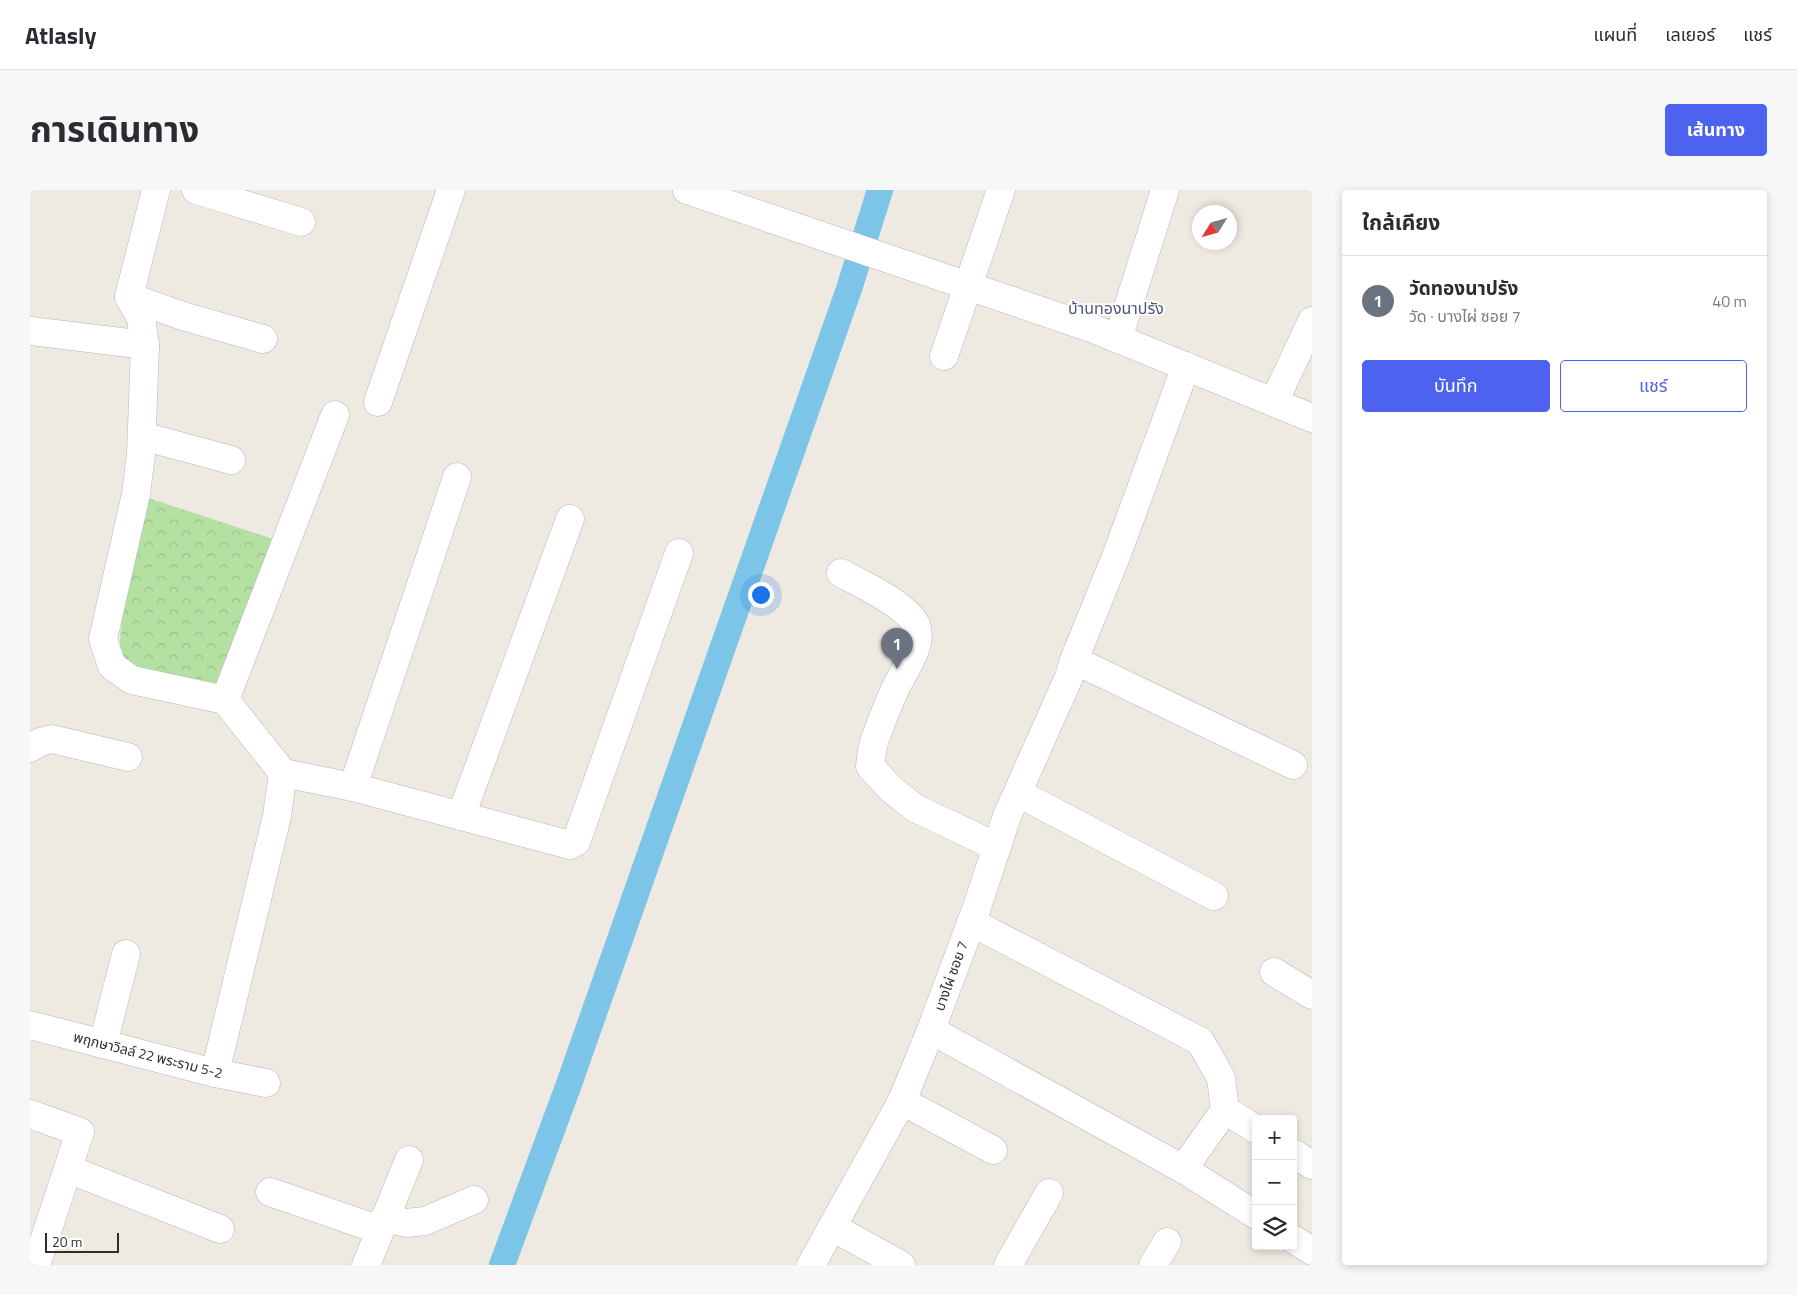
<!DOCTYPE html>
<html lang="th">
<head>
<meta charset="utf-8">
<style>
	:root { --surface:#fff; --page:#f7f7f7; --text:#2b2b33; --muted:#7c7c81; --line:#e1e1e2; --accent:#4d62ef }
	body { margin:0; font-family:"Titillium Web","Noto Sans Thai",sans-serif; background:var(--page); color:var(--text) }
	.controls { position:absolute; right:15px; bottom:15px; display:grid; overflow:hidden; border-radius:5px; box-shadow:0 2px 8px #0003 }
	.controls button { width:45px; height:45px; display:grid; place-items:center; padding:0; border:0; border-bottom:1px solid var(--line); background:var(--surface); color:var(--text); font:25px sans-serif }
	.compass { position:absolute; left:1162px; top:15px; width:45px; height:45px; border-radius:50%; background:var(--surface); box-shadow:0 2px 8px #0003; rotate:233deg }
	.scale { position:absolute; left:15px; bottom:12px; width:74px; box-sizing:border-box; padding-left:5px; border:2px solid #2e2e2e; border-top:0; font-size:14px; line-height:18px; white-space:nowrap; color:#2e2e2e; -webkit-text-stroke:4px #fff; paint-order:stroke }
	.you { position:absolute; left:730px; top:404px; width:18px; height:18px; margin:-12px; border:4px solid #fff; border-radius:50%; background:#1a73e8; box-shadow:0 0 0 8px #1a73e833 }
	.badge { display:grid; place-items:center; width:32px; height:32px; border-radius:50%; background:var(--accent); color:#fff; font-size:16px; font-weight:700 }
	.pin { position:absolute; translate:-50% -41px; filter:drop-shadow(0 1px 2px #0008) }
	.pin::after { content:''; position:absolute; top:26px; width:18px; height:15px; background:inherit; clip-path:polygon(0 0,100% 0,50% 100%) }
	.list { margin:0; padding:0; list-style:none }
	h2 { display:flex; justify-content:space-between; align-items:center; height:65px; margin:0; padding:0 20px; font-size:21px }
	h2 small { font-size:16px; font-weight:400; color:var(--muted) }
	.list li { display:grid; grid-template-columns:32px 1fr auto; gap:15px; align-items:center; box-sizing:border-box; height:90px; padding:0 20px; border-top:1px solid var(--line) }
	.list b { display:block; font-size:19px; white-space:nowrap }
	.list p { margin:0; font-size:16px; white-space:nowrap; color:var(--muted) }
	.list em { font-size:16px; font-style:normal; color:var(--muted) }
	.actions { display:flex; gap:10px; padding:15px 20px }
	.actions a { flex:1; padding:11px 0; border:1px solid var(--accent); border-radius:5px; text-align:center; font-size:18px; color:var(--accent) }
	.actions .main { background:var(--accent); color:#fff }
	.icon { flex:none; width:28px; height:28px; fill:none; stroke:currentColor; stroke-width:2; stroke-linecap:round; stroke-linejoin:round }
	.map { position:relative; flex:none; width:1282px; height:1075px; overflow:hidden; border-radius:5px }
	header { display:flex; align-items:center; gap:30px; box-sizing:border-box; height:70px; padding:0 25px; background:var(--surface); border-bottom:1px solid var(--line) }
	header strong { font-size:24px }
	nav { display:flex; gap:28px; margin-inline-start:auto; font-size:18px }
	.intro { display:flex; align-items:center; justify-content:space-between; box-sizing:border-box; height:120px; padding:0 30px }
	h1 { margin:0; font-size:35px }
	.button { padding:12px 22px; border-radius:5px; background:var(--accent); color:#fff; font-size:18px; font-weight:700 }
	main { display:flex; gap:30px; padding:0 30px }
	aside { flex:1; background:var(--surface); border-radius:5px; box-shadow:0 2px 8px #0003 }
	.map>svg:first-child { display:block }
	.park { fill:url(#park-crowns) }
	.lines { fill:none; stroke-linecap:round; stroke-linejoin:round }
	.canal { stroke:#7cc5e8; stroke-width:26 }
	.minor-casing { stroke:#b5b6c0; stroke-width:29 }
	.minor { stroke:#fff; stroke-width:28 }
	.labels { text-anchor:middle; stroke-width:4; stroke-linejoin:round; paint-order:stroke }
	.street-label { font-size:14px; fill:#2e2e2e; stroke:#fff }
	.quarter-label { font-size:16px; fill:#50557c; stroke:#fff }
</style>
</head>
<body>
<header>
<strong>Atlasly</strong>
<nav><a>แผนที่</a><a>เลเยอร์</a><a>แชร์</a></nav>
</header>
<div class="intro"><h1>การเดินทาง</h1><a class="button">เส้นทาง</a></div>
<main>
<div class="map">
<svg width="1282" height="1075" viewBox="0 0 1282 1075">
	<defs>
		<pattern id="park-crowns" width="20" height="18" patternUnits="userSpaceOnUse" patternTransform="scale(1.25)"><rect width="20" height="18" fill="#b4e0a2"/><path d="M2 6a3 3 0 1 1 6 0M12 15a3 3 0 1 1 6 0" fill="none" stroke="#9bc08c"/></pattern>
	</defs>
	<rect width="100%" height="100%" fill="#eee9e1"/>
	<!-- park -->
	<polygon class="park" points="106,304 255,353 195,510 87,477"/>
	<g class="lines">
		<!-- canal -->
		<polyline class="canal" points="472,1075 539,894 819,99 850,0"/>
		<defs>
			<g id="minor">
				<polyline points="126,0 99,107 111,128 115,155 111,264 106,304 73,449 82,476 102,490 195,510 253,583 247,626 185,883"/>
				<polyline points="166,0 271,32"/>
				<polyline points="657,0 1064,139 1282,228"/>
				<polyline points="99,107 153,126 233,149"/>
				<polyline points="0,141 115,155"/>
				<polyline points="1088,149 1135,0"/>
				<polyline points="914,166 971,0"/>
				<polyline points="348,212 421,0"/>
				<polyline points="1244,212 1282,131"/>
				<polyline points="112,246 201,270"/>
				<path d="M811,383C830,393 877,415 886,435C894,455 873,482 865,499C858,515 851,532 845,549C842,557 841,567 840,576L861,599L885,618L967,657"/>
				<polyline points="1044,470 1087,364 1156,176"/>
				<polyline points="195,510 305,225"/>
				<polyline points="0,558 10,552 22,549 98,567"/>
				<polyline points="253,583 323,597 540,655 546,652 649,363"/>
				<polyline points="323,597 427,287"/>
				<polyline points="988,603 1184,706"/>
				<polyline points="431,626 540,329"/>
				<polyline points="941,732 1170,851 1191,888 1195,920 1153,979"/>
				<polyline points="1244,782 1282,805"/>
				<polyline points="0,835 185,883 236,893"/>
				<polyline points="901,840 1153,979 1226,1025"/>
				<polyline points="73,854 96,764"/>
				<polyline points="872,911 963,960"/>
				<polyline points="1195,920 1226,939"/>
				<polyline points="0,924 50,942 6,1075"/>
				<polyline points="1263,963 1282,975"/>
				<polyline points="38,979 190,1039"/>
				<polyline points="240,1002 350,1040"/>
				<polyline points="355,1028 376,1033 395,1031 444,1010"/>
				<polyline points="802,1037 871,1075"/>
				<polyline points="1263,1049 1282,1061"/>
				<polyline points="336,1075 379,970"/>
				<polyline points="781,1075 872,911 901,840 947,717 977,626 1039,487 1044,470 1263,575"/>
				<polyline points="978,1075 1019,1003"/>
				<polyline points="1123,1075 1137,1052"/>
			</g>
		</defs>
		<!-- minor casing -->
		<use href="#minor" class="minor-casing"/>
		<!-- minor -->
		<use href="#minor" class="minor"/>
	</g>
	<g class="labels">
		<!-- street labels -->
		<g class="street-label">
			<text transform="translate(921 786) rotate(-70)" y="5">บางไผ่ ซอย 7</text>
			<text transform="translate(118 865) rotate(14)" y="5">พฤกษาวิลล์ 22 พระราม 5-2</text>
		</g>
		<!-- quarter labels -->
		<g class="quarter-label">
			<text x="1086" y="124">บ้านทองนาปรัง</text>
		</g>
	</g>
</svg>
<div class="controls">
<button>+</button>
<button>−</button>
<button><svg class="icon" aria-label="layers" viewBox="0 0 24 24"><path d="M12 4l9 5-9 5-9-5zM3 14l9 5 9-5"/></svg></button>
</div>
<svg class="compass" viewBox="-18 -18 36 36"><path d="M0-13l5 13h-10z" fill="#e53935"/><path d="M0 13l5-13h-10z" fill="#7c7c81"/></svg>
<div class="scale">20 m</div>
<div class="you"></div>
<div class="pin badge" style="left:867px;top:479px;background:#6b7280">1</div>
</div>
<aside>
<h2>ใกล้เคียง<small></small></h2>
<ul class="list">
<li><span class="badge" style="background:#6b7280">1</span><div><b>วัดทองนาปรัง</b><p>วัด · บางไผ่ ซอย 7</p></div><em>40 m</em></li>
</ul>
<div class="actions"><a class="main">บันทึก</a><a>แชร์</a></div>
</aside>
</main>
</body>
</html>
